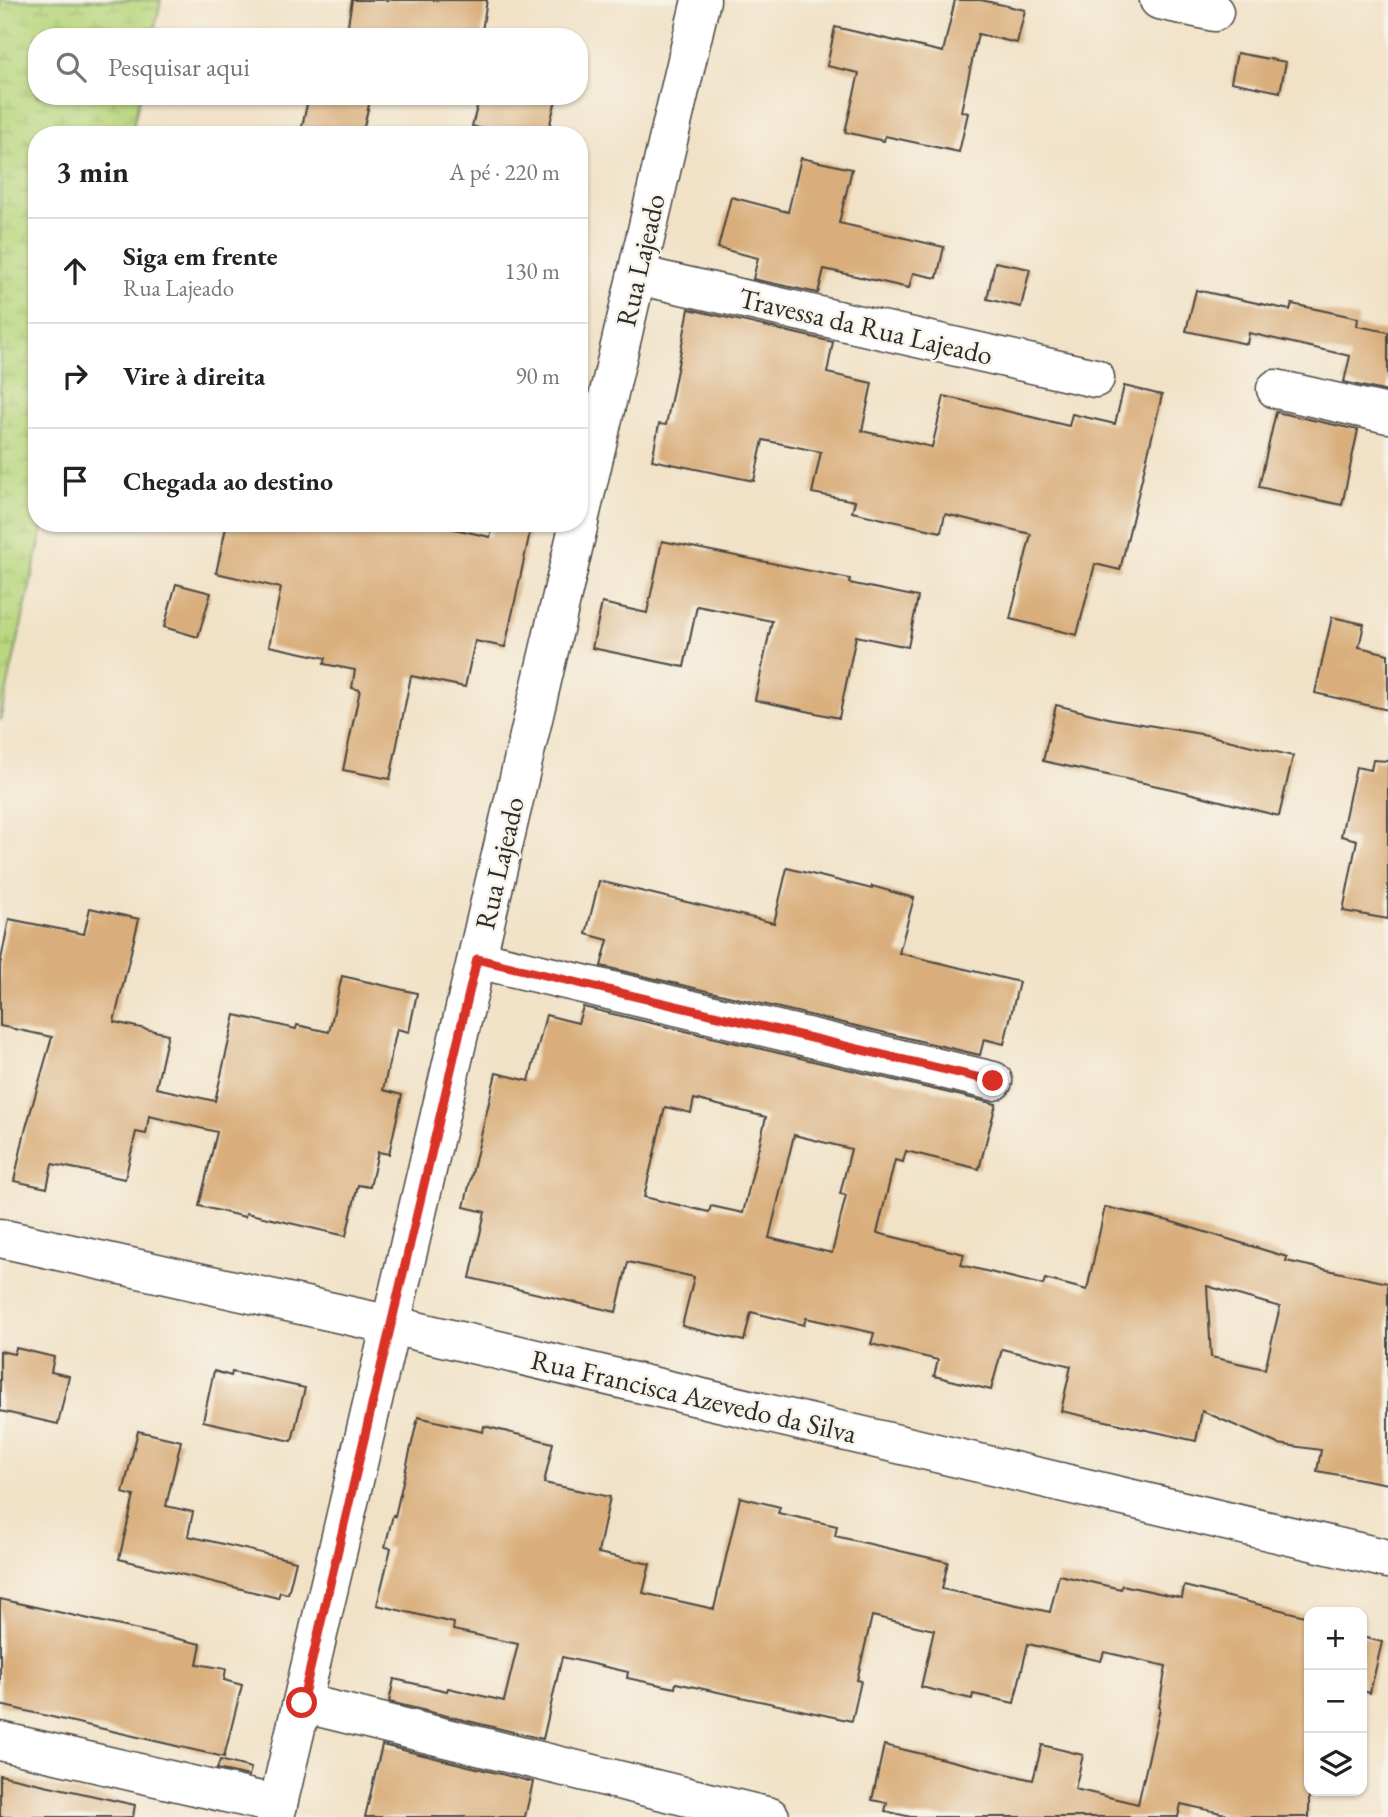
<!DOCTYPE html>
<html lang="pt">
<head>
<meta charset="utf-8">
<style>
	:root { --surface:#fff; --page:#f2f2f2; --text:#222; --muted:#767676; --line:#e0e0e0 }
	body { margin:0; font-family:"EB Garamond",serif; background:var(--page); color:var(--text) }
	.controls { position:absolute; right:21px; bottom:21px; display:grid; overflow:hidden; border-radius:14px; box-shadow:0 2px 5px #0004 }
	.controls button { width:63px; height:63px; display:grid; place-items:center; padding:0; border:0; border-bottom:2px solid var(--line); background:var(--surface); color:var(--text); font:35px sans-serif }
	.stop { position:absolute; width:21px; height:21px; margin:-16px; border:5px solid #d93025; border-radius:50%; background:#fff }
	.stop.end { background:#d93025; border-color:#fff; box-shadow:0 2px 7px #0008 }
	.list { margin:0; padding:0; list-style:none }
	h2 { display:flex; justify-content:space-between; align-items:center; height:91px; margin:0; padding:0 28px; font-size:30px }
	h2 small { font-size:23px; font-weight:400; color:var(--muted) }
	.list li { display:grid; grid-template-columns:46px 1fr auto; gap:21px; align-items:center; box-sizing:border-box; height:105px; padding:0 28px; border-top:2px solid var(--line) }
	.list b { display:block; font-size:26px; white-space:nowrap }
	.list p { margin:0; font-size:23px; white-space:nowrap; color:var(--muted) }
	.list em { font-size:23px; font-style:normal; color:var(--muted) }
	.icon { flex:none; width:38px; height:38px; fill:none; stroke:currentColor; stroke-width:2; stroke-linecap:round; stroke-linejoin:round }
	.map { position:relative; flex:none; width:1388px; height:1817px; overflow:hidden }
	.search { position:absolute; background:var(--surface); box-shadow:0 2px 5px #0004; left:28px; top:28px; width:560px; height:77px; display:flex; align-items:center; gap:18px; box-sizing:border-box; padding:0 24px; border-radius:28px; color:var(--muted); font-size:26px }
	.panel { position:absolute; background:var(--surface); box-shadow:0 2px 5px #0004; left:28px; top:126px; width:560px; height:406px; border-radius:28px }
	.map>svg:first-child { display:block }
	.wetland { fill:url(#wetland-marsh); stroke:#728054; stroke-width:2 }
	.building { fill:#d9ae7c; fill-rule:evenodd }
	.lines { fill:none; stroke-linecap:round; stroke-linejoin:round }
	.minor-casing { stroke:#494642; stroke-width:41 }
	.minor { stroke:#fff; stroke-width:38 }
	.route { stroke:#d93025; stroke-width:9 }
	.labels { text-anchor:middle; stroke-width:5; stroke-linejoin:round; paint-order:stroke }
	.street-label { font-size:28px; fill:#2b2b2b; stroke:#f7f3e8 }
</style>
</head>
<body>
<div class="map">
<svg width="1388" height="1817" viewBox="0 0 1388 1817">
	<defs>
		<pattern id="wetland-marsh" width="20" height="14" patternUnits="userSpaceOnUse" patternTransform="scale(1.75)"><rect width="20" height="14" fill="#b8d67d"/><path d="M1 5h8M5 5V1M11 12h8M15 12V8" fill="none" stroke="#9eb86c"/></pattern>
	</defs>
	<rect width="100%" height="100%" fill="#f7f3e8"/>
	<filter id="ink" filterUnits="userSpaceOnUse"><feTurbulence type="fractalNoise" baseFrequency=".0143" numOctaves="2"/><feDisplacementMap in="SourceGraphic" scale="14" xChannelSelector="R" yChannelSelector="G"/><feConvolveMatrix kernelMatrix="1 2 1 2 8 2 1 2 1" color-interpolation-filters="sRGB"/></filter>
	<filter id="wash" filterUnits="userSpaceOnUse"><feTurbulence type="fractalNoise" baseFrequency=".00686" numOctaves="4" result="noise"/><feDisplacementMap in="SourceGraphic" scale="28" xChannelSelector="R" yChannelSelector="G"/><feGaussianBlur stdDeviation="1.57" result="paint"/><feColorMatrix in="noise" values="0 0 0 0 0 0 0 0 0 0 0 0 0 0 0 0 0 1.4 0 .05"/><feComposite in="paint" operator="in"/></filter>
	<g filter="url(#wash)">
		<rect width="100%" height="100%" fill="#f1e2c7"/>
		<!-- wetland -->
		<polygon class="wetland" points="0,0 161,0 153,37 37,37 37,96 140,96 131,135 37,135 37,523 44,523 0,721"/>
		<g id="blocks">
			<!-- building -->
			<g class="building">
				<polygon points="352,0 487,0 481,37 346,37"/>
				<polygon points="955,0 981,0 1025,10 1017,43 978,34 961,111 968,113 959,152 885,136 884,141 845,132 859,73 827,66 835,27 943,52"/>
				<polygon points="1237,53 1286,62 1280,92 1231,82"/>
				<polygon points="309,96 371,96 362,135 300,135"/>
				<polygon points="480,96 557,96 547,135 506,135 472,126"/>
				<polygon points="801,158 852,169 839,223 944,247 937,278 913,273 909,288 824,269 818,293 753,279 758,258 718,248 731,197 788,212"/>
				<polygon points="995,262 1030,269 1021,307 987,299"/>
				<polygon points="1196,290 1290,310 1292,304 1358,318 1357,326 1388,332 1388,392 1344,382 1350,356 1249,333 1247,344 1186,331"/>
				<polygon points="689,309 833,342 827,373 872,383 862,431 932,447 944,396 1069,426 1072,414 1115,424 1124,386 1162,395 1120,570 1095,564 1077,635 1010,619 1031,534 945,514 941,532 852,512 855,501 812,493 821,452 763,440 754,481 652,460 659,424 666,425"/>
				<polygon points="1276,412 1358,430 1342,505 1259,487"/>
				<polygon points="227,523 428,523 490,537 494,523 532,523 505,647 475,641 465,687 411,676 390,779 343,770 360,690 352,688 355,670 324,664 326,658 269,646 281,588 216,573"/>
				<polygon points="662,541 850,579 849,583 918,597 908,647 856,636 839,718 755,700 772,621 697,606 684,667 592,648 602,603 647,613"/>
				<polygon points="176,584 211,593 198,637 164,627"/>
				<polygon points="1332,617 1364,624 1359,647 1388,654 1388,710 1315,693"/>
				<polygon points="1056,705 1112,719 1207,735 1293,756 1279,816 1185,792 1043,761"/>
				<polygon points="1373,760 1388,761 1388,919 1343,911 1357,840 1341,836 1350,793 1356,767 1371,770"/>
				<polygon points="787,868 872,889 872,886 914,898 899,953 1019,982 1004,1044 984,1039 980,1055 601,966 608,940 586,934 599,881 774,923"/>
				<polygon points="90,908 139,919 114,1022 168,1034 156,1088 215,1101 235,1015 296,1029 297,1025 329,1032 342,976 417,993 409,1032 397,1029 383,1090 402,1095 389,1154 378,1152 370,1187 358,1185 346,1236 246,1213 245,1217 199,1206 217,1132 149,1116 146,1134 136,1132 125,1179 52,1164 47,1188 14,1181 25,1131 52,1037 0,1026 0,965 9,919 84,934"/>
				<path d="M583,1007L996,1104L979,1169L906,1151L903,1162L895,1160L877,1233L964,1254L961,1265L1043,1285L1045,1279L1087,1290L1105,1207L1169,1221L1287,1257L1286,1261L1388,1283V1484L1317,1471L1321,1450L1278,1444L1202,1411L1196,1441L1061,1411L1071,1366L1002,1349L991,1390L934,1376L938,1360L871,1344L874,1333L806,1318L804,1325L751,1312L744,1341L682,1326L694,1277L628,1262L616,1312L470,1278L485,1212L464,1207L496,1073L529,1081L546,1015L578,1023ZM694,1099L766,1117L743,1213L711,1206L709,1212L644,1197L665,1107L691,1113ZM794,1135L851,1149L840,1194L846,1195L832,1253L769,1238ZM1207,1286L1280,1307L1265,1369L1211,1357Z"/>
				<polygon points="16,1348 54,1357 51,1372 69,1376 58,1424 0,1411 0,1351 14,1354"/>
				<polygon points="214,1371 231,1376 232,1372 305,1388 292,1441 203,1421"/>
				<polygon points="418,1417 483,1432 484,1426 553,1443 544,1483 610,1497 598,1553 650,1564 643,1593 714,1609 740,1497 780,1507 778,1513 837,1526 835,1536 948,1562 942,1589 1050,1612 1059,1575 1121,1589 1122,1585 1182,1598 1184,1586 1309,1617 1309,1817 1239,1817 1181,1804 1178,1817 911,1817 885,1811 887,1803 872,1800 884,1745 1033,1780 1042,1745 1083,1755 1075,1789 1138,1804 1160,1708 1159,1707 1166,1666 1104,1652 1101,1661 1028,1644 1014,1703 973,1694 972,1699 921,1687 934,1630 872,1616 857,1680 861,1681 852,1721 676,1683 675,1688 627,1678 628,1672 562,1657 543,1739 389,1702 394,1679 447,1691 448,1688 504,1701 518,1644 453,1630 454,1623 377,1605 391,1548 385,1547 393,1515 395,1516"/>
				<polygon points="138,1431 181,1441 166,1506 193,1512 188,1536 296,1561 288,1594 280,1592 278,1598 119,1559 134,1496 123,1493"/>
				<polygon points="0,1599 201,1644 197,1664 226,1669 224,1680 242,1685 224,1757 0,1705"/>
				<polygon points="1362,1637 1382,1642 1370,1693 1362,1691"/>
				<polygon points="382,1745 533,1782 525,1817 365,1817"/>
				<polygon points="220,1760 251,1768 249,1776 217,1769"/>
				<polygon points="0,1775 135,1805 133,1817 0,1817"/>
			</g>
		</g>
	</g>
	<g filter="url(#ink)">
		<use href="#blocks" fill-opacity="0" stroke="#494642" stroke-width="2"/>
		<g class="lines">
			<defs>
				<g id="minor">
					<polyline points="1159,0 1214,12"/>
					<polyline points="637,275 1095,378"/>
					<polyline points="1276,389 1388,414"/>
					<polyline points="579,521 701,0"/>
					<polyline points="477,959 993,1081"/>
					<polyline points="0,1238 391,1325 1388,1559"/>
					<polyline points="302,1703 770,1817"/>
					<polyline points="0,1741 278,1805"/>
					<polyline points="275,1817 579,523"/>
				</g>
			</defs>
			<!-- minor casing -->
			<use href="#minor" class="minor-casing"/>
			<!-- minor -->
			<use href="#minor" class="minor"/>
		</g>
	</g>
	<g class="lines" filter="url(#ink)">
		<!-- route -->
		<polyline class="route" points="302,1703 477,959 993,1081"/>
	</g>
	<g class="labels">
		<!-- street labels -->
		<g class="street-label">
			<text transform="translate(640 260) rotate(-77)" y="10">Rua Lajeado</text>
			<text transform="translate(866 326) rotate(13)" y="10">Travessa da Rua Lajeado</text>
			<text transform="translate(499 863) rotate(-77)" y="10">Rua Lajeado</text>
			<text transform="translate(694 1396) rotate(13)" y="10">Rua Francisca Azevedo da Silva</text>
		</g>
	</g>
</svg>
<div class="controls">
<button>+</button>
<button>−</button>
<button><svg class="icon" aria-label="layers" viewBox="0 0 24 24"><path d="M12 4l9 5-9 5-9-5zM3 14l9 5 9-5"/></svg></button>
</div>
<div class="stop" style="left:302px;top:1703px"></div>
<div class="stop end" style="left:993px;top:1081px"></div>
<div class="search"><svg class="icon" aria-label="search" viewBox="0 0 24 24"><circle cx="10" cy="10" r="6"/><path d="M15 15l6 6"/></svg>Pesquisar aqui</div>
<section class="panel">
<h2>3 min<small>A pé · 220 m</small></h2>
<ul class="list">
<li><svg class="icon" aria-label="ahead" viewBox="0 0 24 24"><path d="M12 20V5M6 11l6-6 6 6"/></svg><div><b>Siga em frente</b><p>Rua Lajeado</p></div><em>130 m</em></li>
<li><svg class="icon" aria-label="right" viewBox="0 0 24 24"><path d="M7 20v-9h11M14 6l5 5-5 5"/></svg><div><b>Vire à direita</b></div><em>90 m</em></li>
<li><svg class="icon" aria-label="arrive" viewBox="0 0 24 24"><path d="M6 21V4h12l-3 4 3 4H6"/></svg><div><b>Chegada ao destino</b></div></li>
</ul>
</section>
</div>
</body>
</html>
